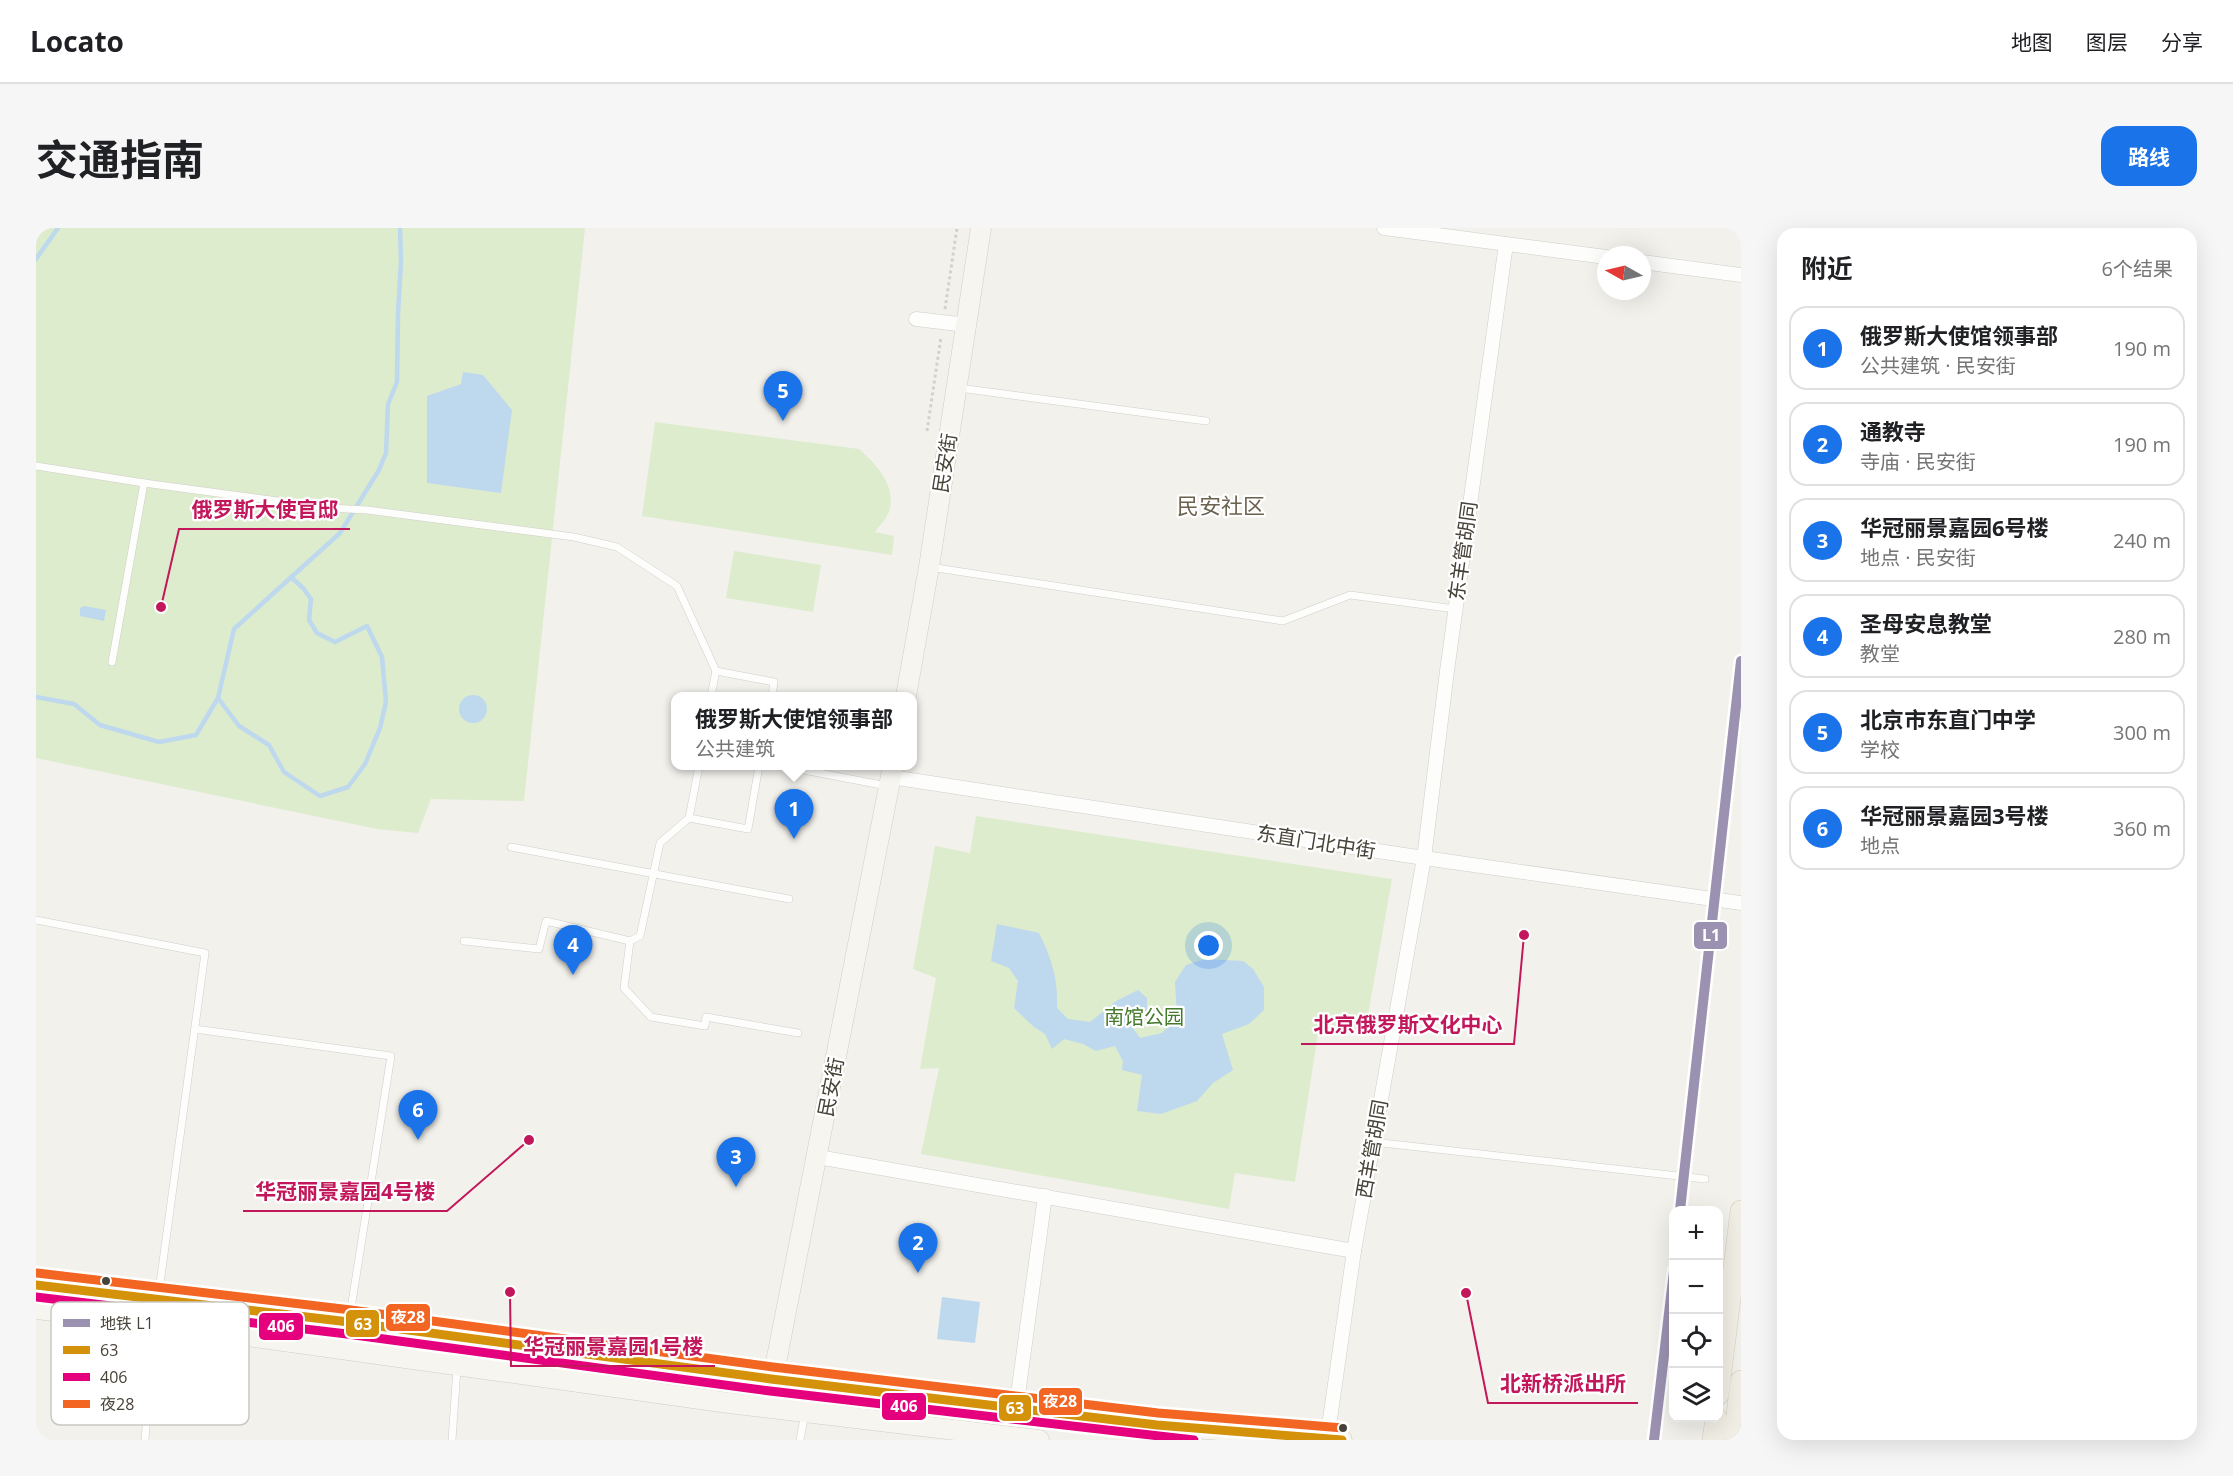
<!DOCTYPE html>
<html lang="zh">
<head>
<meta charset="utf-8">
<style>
	:root { --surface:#fff; --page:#f6f6f6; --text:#202124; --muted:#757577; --line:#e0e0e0; --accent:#1a73e8 }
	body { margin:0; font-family:"Open Sans","Noto Sans SC",sans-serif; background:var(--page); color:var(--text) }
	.controls { position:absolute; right:18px; bottom:18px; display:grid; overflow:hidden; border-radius:12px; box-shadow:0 6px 24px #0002 }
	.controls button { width:54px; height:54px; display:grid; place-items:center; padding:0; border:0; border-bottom:2px solid var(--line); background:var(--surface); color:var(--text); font:30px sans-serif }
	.compass { position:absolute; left:1561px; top:18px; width:54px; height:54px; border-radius:50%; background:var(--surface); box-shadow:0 6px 24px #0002; rotate:278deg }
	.you { position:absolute; left:1173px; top:718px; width:21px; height:21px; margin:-15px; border:4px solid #fff; border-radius:50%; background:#1a73e8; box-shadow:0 0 0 9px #1a73e833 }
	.badge { display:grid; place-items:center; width:39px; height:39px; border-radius:50%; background:var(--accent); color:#fff; font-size:20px; font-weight:700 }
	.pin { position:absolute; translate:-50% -50px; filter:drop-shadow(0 2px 3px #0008) }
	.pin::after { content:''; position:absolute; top:32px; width:21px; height:18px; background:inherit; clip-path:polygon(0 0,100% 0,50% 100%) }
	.popup { position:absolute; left:635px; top:464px; width:246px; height:78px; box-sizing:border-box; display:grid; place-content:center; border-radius:12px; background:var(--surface); filter:drop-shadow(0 2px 4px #0005); font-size:20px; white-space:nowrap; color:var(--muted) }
	.popup b { font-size:22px; color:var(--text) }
	.popup::after { content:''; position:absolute; left:50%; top:100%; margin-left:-12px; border:12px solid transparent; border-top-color:var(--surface) }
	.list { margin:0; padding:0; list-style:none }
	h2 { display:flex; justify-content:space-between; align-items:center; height:78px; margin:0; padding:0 24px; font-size:26px }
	h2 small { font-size:20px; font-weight:400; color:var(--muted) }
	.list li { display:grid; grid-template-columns:39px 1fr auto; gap:18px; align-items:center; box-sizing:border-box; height:84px; margin:0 12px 12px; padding:0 12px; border:2px solid var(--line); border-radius:18px }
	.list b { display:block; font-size:22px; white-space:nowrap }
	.list p { margin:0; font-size:20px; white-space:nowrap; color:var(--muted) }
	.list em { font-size:20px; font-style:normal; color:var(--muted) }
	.icon { flex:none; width:33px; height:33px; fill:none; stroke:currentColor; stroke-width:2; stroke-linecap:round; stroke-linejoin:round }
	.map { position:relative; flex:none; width:1705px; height:1212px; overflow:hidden; border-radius:18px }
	header { display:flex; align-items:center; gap:36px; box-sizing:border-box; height:84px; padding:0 30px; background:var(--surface); border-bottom:2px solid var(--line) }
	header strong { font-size:28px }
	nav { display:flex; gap:33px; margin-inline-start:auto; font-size:21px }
	.intro { display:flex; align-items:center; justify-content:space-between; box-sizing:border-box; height:144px; padding:0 36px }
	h1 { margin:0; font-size:42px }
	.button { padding:15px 27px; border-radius:18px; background:var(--accent); color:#fff; font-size:21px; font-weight:700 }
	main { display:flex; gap:36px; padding:0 36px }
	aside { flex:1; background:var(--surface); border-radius:18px; box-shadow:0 6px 24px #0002 }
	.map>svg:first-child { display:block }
	.green { fill:#ddeccd }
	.water { fill:#bed8ee }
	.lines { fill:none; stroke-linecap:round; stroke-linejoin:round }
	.stream { stroke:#bed8ee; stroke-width:4.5 }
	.lane-casing { stroke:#d0ceca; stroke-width:8 }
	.street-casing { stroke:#d0ceca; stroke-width:15 }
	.secondary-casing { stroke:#d0cec3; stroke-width:21 }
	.primary-casing { stroke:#d4ceba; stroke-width:22 }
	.path { stroke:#d2d1cb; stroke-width:3; stroke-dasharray:3 3; stroke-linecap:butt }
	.lane { stroke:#fdfdfc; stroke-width:7 }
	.street { stroke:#fdfdfc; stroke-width:14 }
	.secondary { stroke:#f7f5ef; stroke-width:20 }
	.primary { stroke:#f1eee5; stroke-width:21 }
	.bus-1-casing { stroke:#fff; stroke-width:14 }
	.bus-2-casing { stroke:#fff; stroke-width:14 }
	.bus-3-casing { stroke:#fff; stroke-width:14 }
	.bus-1 { stroke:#d4920b; stroke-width:9 }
	.bus-2 { stroke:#e5007d; stroke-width:9 }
	.bus-3 { stroke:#f26522; stroke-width:9 }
	.metro-1-casing { stroke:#fff; stroke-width:15 }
	.metro-1 { stroke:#9b91b1; stroke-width:10 }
	.bus-dot { fill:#484338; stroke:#fff; stroke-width:2 }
	.labels { text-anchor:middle; stroke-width:4.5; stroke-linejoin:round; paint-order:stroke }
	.street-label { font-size:20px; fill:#484338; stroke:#fff }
	.park-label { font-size:20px; fill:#447a2b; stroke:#fff }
	.quarter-label { font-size:22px; fill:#6b624f; stroke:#fff }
	.key { fill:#fff; stroke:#c8c7c3; stroke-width:1.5 }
	.key-label { font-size:16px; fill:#484338 }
	.leader { fill:none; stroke:#c2185b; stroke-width:2 }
	.callout-dot { fill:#c2185b; stroke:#fff; stroke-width:2 }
	.callout-label { font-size:21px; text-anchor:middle; font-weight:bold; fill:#c2185b; stroke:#fff; stroke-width:4.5; stroke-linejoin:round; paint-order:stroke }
	.line-badge { stroke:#fff; stroke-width:2 }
	.badge-label { font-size:16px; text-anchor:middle; font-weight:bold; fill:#fff }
</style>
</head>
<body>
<header>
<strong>Locato</strong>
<nav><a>地图</a><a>图层</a><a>分享</a></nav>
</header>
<div class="intro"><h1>交通指南</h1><a class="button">路线</a></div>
<main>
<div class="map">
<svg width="1705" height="1212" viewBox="0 0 1705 1212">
	<rect width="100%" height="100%" fill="#f2f1ec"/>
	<!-- green -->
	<g class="green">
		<polygon points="0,0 549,0 488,573 395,571 382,605 341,601 0,530"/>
		<path d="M619,194L823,221C841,237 861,258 853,284C850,291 843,298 839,304L858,308L856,327L606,288Z"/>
		<polygon points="698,323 785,337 777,384 690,370"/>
		<polygon points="940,588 1356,651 1329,804 1283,799 1259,954 1199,945 1193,981 885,926 903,840 884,841 900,750 877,741 899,618 934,625"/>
	</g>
	<!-- water -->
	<g class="water">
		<polygon points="427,144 447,147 476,182 465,265 391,255 391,168 425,156"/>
		<polygon points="48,378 70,382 68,393 44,388 44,380"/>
		<circle cx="437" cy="481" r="14"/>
		<path d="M961,696L1003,705C1016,732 1022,750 1021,780L1032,791L1054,794L1080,773L1102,762L1111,770V784L1097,800L1104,810L1126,805L1141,789L1139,754L1150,737L1169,731L1207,733L1217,741L1228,759V782L1213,796L1186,806L1197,842L1177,855L1161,873L1125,886L1101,883L1106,847L1086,842L1087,833L1079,818L1060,823L1047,816L1028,811L1016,821L1009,806L998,799L978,780L982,753L973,740L955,733Z"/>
		<polygon points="906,1069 944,1074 939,1115 901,1111"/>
	</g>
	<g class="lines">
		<!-- stream -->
		<g class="stream">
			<polyline points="0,31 22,0"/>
			<polyline points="0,469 38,476 64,497 123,514 160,507 182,470 198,401 304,305 343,242 350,225 352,176 361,154 362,85 365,33 364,0"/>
			<polyline points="182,470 203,498 233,517 248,544 284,568 312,559 329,536 344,500 350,474 346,429 331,398 299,414 281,405 273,392 275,371 267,360 255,349"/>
		</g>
		<defs>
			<g id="lane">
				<polyline points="923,160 1170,193"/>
				<polyline points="0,238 108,255 293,280 331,282 538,309 581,319 641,358 680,443 675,468"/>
				<polyline points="894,339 1247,393 1314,367 1419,381"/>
				<polyline points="76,434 108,255"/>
				<polyline points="680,443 738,454 736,468"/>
				<polyline points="747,538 851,558"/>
				<polyline points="653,590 712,601 723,538"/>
				<polyline points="475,619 753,671"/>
				<polyline points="0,692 169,725 122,1070"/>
				<polyline points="428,713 503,721 510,693 594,713 604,708 624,615 653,590 663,538"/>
				<polyline points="594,713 588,760 615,789 669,798 670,789 762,805"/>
				<polyline points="159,801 355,828 313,1093"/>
				<polyline points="1337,914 1669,951"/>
				<polyline points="109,1212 118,1098"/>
				<polyline points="416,1212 421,1140"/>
				<polyline points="764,1212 769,1185"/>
			</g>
			<g id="street">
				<polyline points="1348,0 1570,29"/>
				<polyline points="1606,34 1705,47"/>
				<polyline points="880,91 931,97"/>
				<polyline points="855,549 1388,630 1705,675"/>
				<polyline points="782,929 1318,1023"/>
				<polyline points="980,1181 1009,968"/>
				<polyline points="1291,1212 1318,1023 1388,630 1411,443 1470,16"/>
			</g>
			<g id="secondary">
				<polyline points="870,468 893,339 945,0"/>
				<polyline points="0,1057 313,1094 735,1151 1121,1197 1306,1212"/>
				<polyline points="0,1081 118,1095 693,1175 1003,1212"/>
				<polyline points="734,1165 857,538"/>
			</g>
			<g id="primary">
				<polyline points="1682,1167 1705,983"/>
				<polyline points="1677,1212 1680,1190"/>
				<polyline points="1698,1212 1705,1153"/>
			</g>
		</defs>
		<!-- lane casing -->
		<use href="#lane" class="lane-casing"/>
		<!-- street casing -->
		<use href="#street" class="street-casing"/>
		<!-- secondary casing -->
		<use href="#secondary" class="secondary-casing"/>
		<!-- primary casing -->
		<use href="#primary" class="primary-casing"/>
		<!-- path -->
		<g class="path">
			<polyline points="909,81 921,0"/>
			<polyline points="891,203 905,109"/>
		</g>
		<!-- lane -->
		<use href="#lane" class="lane"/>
		<!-- street -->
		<use href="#street" class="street"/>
		<!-- secondary -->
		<use href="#secondary" class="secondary"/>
		<!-- primary -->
		<use href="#primary" class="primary"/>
		<defs>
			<polyline id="bus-1" points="0,1057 313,1094 735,1151 1121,1197 1306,1212"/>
			<polyline id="bus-2" points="0,1069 311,1106 734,1163 1158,1212"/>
			<polyline id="bus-3" points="1,1045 315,1082 737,1139 1122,1185 1307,1200"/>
		</defs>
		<!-- bus-1 casing -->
		<use href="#bus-1" class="bus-1-casing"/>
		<!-- bus-2 casing -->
		<use href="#bus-2" class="bus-2-casing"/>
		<!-- bus-3 casing -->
		<use href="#bus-3" class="bus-3-casing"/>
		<!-- bus-1 -->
		<use href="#bus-1" class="bus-1"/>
		<!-- bus-2 -->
		<use href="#bus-2" class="bus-2"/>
		<!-- bus-3 -->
		<use href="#bus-3" class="bus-3"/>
		<defs>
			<g id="metro-1">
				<polyline points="1644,982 1705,433"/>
				<polyline points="1618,1212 1638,1043"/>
			</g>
		</defs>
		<!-- metro-1 casing -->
		<use href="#metro-1" class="metro-1-casing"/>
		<!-- metro-1 -->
		<use href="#metro-1" class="metro-1"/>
	</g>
	<!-- markers -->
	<g class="bus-dot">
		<circle cx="70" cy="1053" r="5"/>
		<circle cx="1307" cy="1200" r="5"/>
	</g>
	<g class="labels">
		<!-- street labels -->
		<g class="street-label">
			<text transform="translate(909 235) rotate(-81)" y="7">民安街</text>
			<text transform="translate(1427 323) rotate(-82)" y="7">东羊管胡同</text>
			<text transform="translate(1280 614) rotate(9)" y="7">东直门北中街</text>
			<text transform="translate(795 859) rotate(-79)" y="7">民安街</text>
			<text transform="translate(1336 921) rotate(-80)" y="7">西羊管胡同</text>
		</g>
		<!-- park labels -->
		<g class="park-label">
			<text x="1108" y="796">南馆公园</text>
		</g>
		<!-- quarter labels -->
		<g class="quarter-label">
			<text x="1185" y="286">民安社区</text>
		</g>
	</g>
	<!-- legend -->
	<rect x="15" y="1074" width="198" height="123" rx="9" class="key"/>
	<rect x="27" y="1091" width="27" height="8" fill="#9b91b1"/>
	<rect x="27" y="1118" width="27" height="8" fill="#d4920b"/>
	<rect x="27" y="1145" width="27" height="8" fill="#e5007d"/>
	<rect x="27" y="1172" width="27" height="8" fill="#f26522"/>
	<g class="key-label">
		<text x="64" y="1101">地铁 L1</text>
		<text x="64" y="1128">63</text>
		<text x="64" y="1155">406</text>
		<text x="64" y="1182">夜28</text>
	</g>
	<!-- callouts -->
	<path class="leader" d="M125 379L143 301H314M1488 707L1478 816H1265M493 912L411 983H207M474 1064L475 1138H679M1430 1065L1452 1175H1602"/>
	<g class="callout-dot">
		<circle cx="125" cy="379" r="6"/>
		<circle cx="1488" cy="707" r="6"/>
		<circle cx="493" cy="912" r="6"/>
		<circle cx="474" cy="1064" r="6"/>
		<circle cx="1430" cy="1065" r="6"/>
	</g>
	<g class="callout-label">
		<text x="229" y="289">俄罗斯大使官邸</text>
		<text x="1372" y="804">北京俄罗斯文化中心</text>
		<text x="309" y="971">华冠丽景嘉园4号楼</text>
		<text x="577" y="1126">华冠丽景嘉园1号楼</text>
		<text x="1527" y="1163">北新桥派出所</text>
	</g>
	<g class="line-badge">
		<rect x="1657" y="693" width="35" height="29" rx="6" fill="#9b91b1"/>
		<rect x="349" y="1075" width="46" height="29" rx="6" fill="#f26522"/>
		<rect x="309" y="1081" width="35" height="29" rx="6" fill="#d4920b"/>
		<rect x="222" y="1084" width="46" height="29" rx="6" fill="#e5007d"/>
		<rect x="1002" y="1159" width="45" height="29" rx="6" fill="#f26522"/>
		<rect x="845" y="1164" width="46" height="29" rx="6" fill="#e5007d"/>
		<rect x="962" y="1166" width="34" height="28" rx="6" fill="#d4920b"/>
	</g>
	<g class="badge-label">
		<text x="1675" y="713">L1</text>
		<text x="372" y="1095">夜28</text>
		<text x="327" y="1102">63</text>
		<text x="245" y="1104">406</text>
		<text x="1024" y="1179">夜28</text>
		<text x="868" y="1184">406</text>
		<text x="979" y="1186">63</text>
	</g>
</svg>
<div class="controls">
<button>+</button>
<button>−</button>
<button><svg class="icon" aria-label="locate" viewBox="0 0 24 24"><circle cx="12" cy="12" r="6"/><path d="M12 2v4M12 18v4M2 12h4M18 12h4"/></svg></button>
<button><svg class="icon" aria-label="layers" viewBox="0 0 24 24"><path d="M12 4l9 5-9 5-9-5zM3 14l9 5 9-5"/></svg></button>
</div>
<svg class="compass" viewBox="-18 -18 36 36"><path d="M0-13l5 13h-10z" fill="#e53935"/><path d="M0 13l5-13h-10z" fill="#757577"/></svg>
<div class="you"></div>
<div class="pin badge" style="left:758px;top:611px">1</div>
<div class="popup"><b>俄罗斯大使馆领事部</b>公共建筑</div>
<div class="pin badge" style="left:882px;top:1045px">2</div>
<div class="pin badge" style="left:700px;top:959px">3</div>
<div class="pin badge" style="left:537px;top:747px">4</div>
<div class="pin badge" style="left:747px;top:193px">5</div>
<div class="pin badge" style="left:382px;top:912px">6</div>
</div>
<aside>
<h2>附近<small>6个结果</small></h2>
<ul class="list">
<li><span class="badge">1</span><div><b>俄罗斯大使馆领事部</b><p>公共建筑 · 民安街</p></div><em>190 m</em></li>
<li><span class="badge">2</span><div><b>通教寺</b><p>寺庙 · 民安街</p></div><em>190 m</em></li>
<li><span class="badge">3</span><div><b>华冠丽景嘉园6号楼</b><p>地点 · 民安街</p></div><em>240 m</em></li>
<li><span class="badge">4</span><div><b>圣母安息教堂</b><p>教堂</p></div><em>280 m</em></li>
<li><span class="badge">5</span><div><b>北京市东直门中学</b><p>学校</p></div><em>300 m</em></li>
<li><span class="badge">6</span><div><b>华冠丽景嘉园3号楼</b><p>地点</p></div><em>360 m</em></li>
</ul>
</aside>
</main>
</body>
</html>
